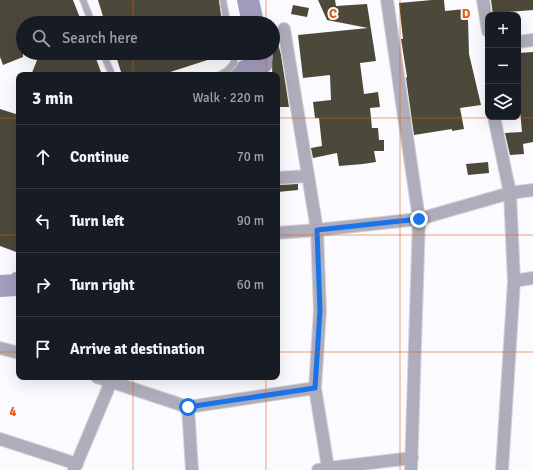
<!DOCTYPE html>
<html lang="en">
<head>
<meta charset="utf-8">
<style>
	:root { --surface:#171b24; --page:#242831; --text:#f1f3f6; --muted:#9ea1a6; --line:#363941 }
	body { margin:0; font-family:Signika,sans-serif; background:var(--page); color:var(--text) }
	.controls { position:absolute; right:12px; top:12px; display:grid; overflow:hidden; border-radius:8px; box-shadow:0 4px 16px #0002 }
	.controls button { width:36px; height:36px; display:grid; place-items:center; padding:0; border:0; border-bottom:1px solid var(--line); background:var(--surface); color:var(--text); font:20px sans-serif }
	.stop { position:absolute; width:12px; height:12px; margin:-9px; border:3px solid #1a73e8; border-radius:50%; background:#fff }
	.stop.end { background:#1a73e8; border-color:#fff; box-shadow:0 1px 4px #0008 }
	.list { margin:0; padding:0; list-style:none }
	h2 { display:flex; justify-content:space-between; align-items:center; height:52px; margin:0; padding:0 16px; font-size:17px }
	h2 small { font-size:13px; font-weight:400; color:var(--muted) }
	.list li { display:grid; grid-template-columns:26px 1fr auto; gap:12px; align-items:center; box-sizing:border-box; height:64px; padding:0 16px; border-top:1px solid var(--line) }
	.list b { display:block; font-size:15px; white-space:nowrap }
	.list em { font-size:13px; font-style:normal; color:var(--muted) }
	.icon { flex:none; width:22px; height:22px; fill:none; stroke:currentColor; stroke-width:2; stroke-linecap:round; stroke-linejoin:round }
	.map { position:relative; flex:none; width:533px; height:470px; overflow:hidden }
	.search { position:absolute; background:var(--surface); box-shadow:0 4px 16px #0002; left:16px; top:16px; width:264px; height:44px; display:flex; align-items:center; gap:10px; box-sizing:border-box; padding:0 14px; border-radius:22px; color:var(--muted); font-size:15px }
	.panel { position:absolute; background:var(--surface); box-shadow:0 4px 16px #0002; left:16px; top:72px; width:264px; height:308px; border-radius:8px }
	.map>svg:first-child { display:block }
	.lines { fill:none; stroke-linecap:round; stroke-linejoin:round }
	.river { stroke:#a29dbc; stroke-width:22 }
	.building { fill:#4c493b }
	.service-casing { stroke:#d4d3d8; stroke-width:8 }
	.minor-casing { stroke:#d4d3d8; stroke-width:14 }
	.service { stroke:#afadbb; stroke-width:6 }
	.minor { stroke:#afadbb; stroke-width:12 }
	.route { stroke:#1a73e8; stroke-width:5 }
	.grid { fill:none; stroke:#e8590c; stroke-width:1; stroke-opacity:0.55 }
	.grid-label { font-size:13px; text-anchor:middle; font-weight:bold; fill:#e8590c; stroke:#fbfafe; stroke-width:4; stroke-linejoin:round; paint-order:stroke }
</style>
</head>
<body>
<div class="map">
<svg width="533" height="470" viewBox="0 0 533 470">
	<rect width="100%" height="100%" fill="#fbfafe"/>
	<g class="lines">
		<!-- river -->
		<g class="river">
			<polyline points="248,0 253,23"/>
			<polyline points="237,75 262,63 260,53"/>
			<polyline points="0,286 17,285 19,282"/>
		</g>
	</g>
	<!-- building -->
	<g class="building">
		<polygon points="0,0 73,0 82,23 23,23 23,57 3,65 0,57"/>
		<polygon points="98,0 219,0 222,23 105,23"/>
		<polygon points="318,0 335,0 336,6 367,4 376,61 360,63 364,94 378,92 380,107 370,108 372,128 378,128 379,140 384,140 384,151 374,151 376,162 363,164 339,166 337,153 313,158 311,148 322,146 319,118 315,118 313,102 331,100 330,75 303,78 298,35 368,28 327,20"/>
		<polygon points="432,0 444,0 445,11 465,9 466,20 468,19 469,54 481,105 460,108 464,129 452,131 452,129 414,135 406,78 407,77 401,39 403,39 399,3"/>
		<polygon points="491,0 533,0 533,10 508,12 508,15 493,15"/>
		<polygon points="293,5 309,8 307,17 291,14"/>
		<polygon points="273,36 276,36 281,55 289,107 277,107 277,75 272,75"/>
		<polygon points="533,52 533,142 523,144 524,154 510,155 505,133 522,132 519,99 518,99 518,53"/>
		<polygon points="40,53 94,53 102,75 31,75"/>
		<polygon points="115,53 223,53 223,55 161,75 122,75"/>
		<polygon points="0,109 19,115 19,253 0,246"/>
		<polygon points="488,162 489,173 468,175 466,164"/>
		<polygon points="298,184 298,190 277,192 277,185"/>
	</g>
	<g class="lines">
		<defs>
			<g id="service">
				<polyline points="83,0 92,23"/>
				<polyline points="223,0 227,23"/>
				<polyline points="103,53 112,75"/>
				<polyline points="220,75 228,70 234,63 233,53"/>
			</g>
			<g id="minor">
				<polyline points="387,0 419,219 411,470"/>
				<polyline points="483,0 488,31"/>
				<polyline points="518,42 533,40"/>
				<polyline points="494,117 510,193 514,281 502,470"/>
				<polyline points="277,178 308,176"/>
				<polyline points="277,233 317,230 419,219 510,193 533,190"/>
				<polyline points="514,281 533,278"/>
				<polyline points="0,348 19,353"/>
				<polyline points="97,377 188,407 315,388 320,311 317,230 284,29"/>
				<polyline points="315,388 328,468"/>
				<polyline points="188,407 192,470"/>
				<polyline points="0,439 77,464"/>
				<polyline points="74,470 113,377"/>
				<polyline points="318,470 328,468 412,458"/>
			</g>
		</defs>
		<!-- service casing -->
		<use href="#service" class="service-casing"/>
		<!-- minor casing -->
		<use href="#minor" class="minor-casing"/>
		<!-- service -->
		<use href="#service" class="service"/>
		<!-- minor -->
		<use href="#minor" class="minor"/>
	</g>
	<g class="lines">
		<!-- route -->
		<polyline class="route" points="188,407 315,388 320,311 317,230 419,219"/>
	</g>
	<!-- grid -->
	<path class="grid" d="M133,0V23M266,0V23M400,0V470M133,53V75M266,53V75M0,118H19M277,118H533M0,235H19M277,235H533M0,352H19M277,352H533M133,377V470M266,377V470"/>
	<g class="grid-label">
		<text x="333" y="18">C</text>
		<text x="466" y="18">D</text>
		<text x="13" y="416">4</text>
	</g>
</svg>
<div class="controls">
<button>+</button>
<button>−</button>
<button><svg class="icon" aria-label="layers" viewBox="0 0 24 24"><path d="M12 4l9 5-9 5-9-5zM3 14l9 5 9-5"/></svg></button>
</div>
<div class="stop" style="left:188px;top:407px"></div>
<div class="stop end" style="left:419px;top:219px"></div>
<div class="search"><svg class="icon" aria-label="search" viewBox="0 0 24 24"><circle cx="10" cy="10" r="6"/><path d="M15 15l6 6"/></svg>Search here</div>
<section class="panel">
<h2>3 min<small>Walk · 220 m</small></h2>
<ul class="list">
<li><svg class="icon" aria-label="ahead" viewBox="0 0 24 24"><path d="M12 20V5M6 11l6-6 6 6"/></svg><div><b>Continue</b></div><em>70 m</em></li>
<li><svg class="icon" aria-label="left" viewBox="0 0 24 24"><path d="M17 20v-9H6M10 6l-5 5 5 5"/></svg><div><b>Turn left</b></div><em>90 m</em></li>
<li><svg class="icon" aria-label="right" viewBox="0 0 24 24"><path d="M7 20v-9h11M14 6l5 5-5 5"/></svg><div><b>Turn right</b></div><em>60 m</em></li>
<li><svg class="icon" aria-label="arrive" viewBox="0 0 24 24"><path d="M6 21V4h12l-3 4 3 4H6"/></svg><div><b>Arrive at destination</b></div></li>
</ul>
</section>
</div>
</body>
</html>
